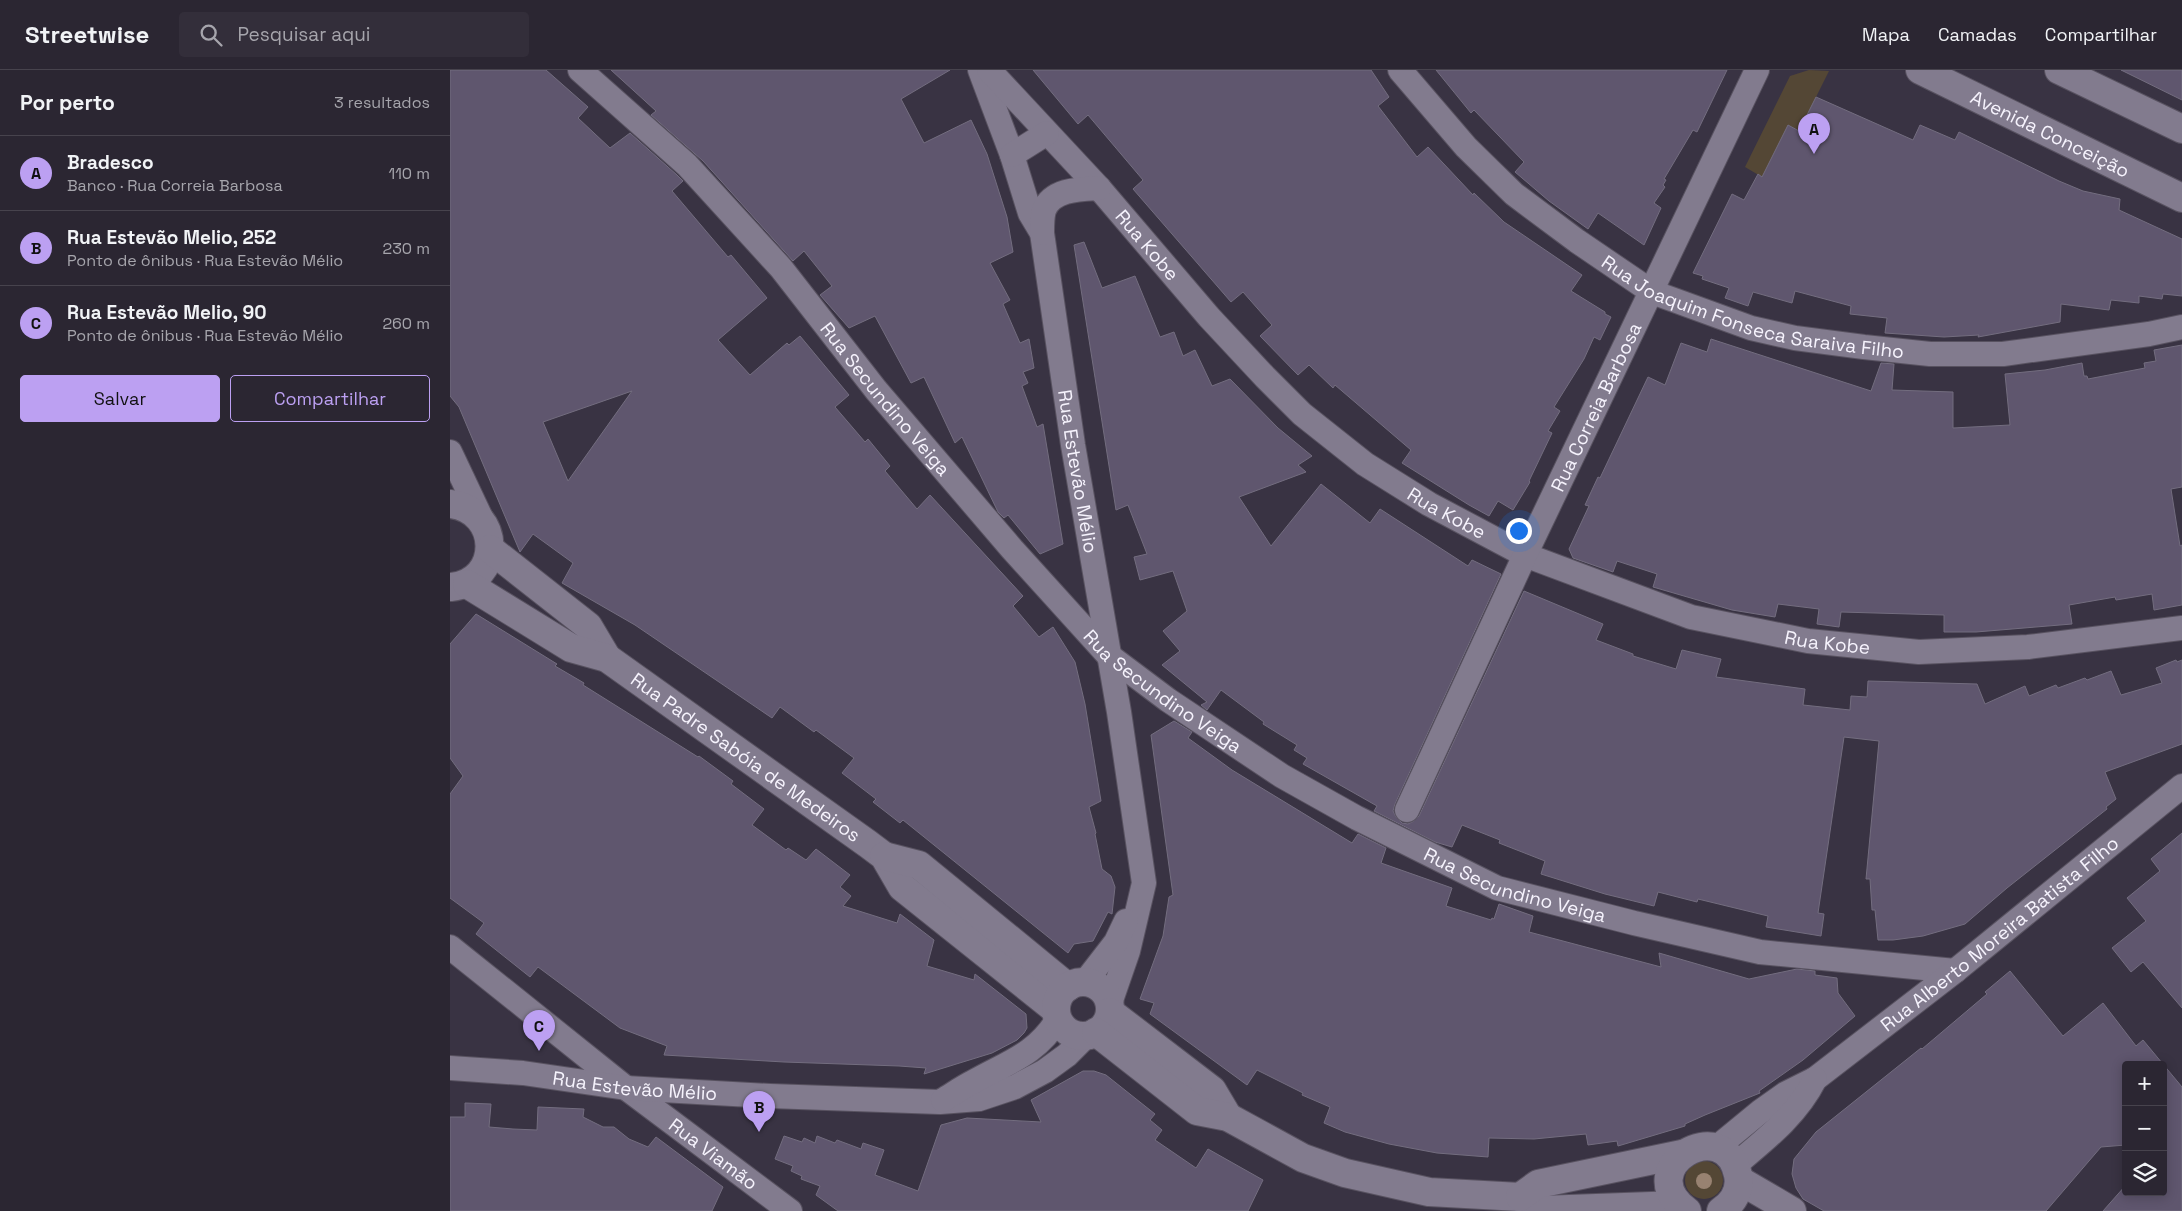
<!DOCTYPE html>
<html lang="pt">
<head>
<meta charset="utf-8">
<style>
	:root { --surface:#2b2632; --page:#332e3a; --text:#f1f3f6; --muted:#a6a5ac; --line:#47434d; --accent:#bca0f2 }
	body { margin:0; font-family:"Space Grotesk",sans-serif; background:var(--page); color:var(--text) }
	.controls { position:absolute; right:15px; bottom:15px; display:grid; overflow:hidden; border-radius:5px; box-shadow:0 2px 12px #0003 }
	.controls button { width:45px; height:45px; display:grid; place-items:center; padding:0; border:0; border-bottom:1px solid var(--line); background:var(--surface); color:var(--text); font:25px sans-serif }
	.you { position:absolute; left:1068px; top:460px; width:18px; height:18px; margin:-12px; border:4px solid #fff; border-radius:50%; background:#1a73e8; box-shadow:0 0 0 8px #1a73e833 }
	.badge { display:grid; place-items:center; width:32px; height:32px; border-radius:50%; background:var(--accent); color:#111; font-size:16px; font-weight:700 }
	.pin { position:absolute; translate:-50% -41px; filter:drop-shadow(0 1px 2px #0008) }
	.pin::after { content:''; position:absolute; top:26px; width:18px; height:15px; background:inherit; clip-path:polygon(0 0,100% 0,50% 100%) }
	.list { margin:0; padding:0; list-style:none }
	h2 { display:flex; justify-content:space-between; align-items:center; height:65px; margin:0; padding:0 20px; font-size:21px }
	h2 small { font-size:16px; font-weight:400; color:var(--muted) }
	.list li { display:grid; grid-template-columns:32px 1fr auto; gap:15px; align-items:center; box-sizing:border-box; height:75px; padding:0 20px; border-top:1px solid var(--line) }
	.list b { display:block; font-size:19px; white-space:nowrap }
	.list p { margin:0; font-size:16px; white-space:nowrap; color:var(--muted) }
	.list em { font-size:16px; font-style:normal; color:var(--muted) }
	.actions { display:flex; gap:10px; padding:15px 20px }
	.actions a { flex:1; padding:11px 0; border:1px solid var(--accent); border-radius:5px; text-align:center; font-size:18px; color:var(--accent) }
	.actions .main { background:var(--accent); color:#111 }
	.icon { flex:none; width:28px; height:28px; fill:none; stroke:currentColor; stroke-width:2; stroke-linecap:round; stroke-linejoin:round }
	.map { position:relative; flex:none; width:1732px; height:1141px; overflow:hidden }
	header { display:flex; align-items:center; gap:30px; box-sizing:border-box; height:70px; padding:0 25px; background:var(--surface); border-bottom:1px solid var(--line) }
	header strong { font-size:24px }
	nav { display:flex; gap:28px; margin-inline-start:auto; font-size:18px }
	.search { width:350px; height:45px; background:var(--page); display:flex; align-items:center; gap:12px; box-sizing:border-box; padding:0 18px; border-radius:5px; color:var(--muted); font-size:19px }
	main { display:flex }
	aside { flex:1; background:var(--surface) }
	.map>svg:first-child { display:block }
	.green { fill:#544735 }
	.building { fill:#5f566e; stroke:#736d7f; fill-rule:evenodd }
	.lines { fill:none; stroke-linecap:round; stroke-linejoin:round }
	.minor-casing { stroke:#585260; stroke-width:26 }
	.tertiary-casing { stroke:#585260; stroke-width:30 }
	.secondary-casing { stroke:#585260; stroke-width:30 }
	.minor { stroke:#827b8e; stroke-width:24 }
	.tertiary { stroke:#827b8e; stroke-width:28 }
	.secondary { stroke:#827b8e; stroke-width:28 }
	.tree { fill:#988271 }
	.labels { text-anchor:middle; stroke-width:5; stroke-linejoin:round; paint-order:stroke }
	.street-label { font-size:19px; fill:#f6f3fd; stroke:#2f2938 }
</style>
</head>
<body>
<header>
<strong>Streetwise</strong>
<div class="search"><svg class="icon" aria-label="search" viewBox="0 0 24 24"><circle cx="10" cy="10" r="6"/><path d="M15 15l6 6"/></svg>Pesquisar aqui</div>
<nav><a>Mapa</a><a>Camadas</a><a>Compartilhar</a></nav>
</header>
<main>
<aside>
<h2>Por perto<small>3 resultados</small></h2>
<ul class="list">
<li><span class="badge">A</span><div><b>Bradesco</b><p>Banco · Rua Correia Barbosa</p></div><em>110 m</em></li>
<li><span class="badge">B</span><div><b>Rua Estevão Melio, 252</b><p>Ponto de ônibus · Rua Estevão Mélio</p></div><em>230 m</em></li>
<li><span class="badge">C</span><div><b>Rua Estevão Melio, 90</b><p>Ponto de ônibus · Rua Estevão Mélio</p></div><em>260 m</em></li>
</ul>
<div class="actions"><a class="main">Salvar</a><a>Compartilhar</a></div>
</aside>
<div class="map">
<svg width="1732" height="1141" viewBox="0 0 1732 1141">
	<rect width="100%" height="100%" fill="#393343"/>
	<!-- green -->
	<g class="green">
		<polygon points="1359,0 1379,1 1349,61 1338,55 1312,107 1295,97 1340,6"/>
		<circle cx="1254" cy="1110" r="19"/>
	</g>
	<!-- building -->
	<g class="building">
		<path d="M0,0H96L138,37L128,48L160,78L180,63L227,105L233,111L222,121L278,187L281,185L317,228L268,270L300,305L337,273L339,275L350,266L399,325L385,337L415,372L418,369L440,396L435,401L467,439L480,425L573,526L563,536L589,567L603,557L625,592L635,634L651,731L639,737L646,763L645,764L652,799L661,806L665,817L662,844L658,842L643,871L624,874L618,883L453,750L450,753L423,732L426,729L392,703L404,688L366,660L364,662L330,637L322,648L185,555L112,513L123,493L83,464L70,482L9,337L0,326ZM182,321L118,411L93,352Z"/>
		<polygon points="161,0 500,0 451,29 474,73 521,50 537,84 557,147 563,182 540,193 560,230 553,234 570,273 579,269 584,298 573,302 578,313 572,316 587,357 593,354 613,474 590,484 558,445 554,448 548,442 512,367 505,373 474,307 461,313 425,246 399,258 370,225 382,216 354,181 343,191 253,91 201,45 206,41"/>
		<polygon points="583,0 921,0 939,27 928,36 967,87 978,77 1023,125 1024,123 1054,152 1132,205 1121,221 1155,242 1155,244 1161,247 1150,270 1144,267 1134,289 1104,337 1110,341 1098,361 1102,363 1079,411 1080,412 1063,440 1048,431 1039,446 1019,435 952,393 961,380 885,315 883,318 859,295 848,305 810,266 822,255 793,222 781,232 683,119 693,110 638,45 628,54"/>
		<polygon points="986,0 1277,0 1247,62 1243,60 1214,109 1216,110 1213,115 1215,117 1204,133 1211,138 1194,175 1148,143 1138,159 1099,131 1065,102 1074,92 1024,40 1021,43"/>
		<polygon points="1671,0 1732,0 1732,30"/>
		<polygon points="1366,27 1463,70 1470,55 1505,70 1509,62 1609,111 1633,121 1670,129 1669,140 1732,169 1732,226 1713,224 1712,229 1689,226 1689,233 1661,230 1659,240 1611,234 1610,252 1528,267 1529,265 1494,267 1435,263 1437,248 1400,244 1401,236 1345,221 1342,233 1303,222 1298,236 1275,228 1279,218 1252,209 1253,206 1243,203 1282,124 1294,130 1308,104 1312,107 1338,55 1349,61"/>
		<polygon points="634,172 652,218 685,206 710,267 724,262 733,286 745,280 762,316 780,309 828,358 862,386 848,395 856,402 789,427 821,476 871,414 920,453 930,439 1018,496 1022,490 1051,504 945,734 943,741 946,747 952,753 958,754 964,751 969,746 1074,521 1153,554 1146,570 1183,584 1183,586 1226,599 1232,580 1271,589 1266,607 1355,619 1353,635 1400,640 1401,626 1417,627 1418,611 1527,614 1535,634 1575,616 1579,626 1606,615 1608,618 1635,608 1637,610 1661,601 1671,625 1712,613 1706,598 1726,590 1727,592 1732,590 1732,674 1655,702 1666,729 1656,737 1657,739 1557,818 1515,854 1473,866 1443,870 1428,870 1425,840 1422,840 1420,809 1416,809 1429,671 1394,667 1368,843 1374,844 1371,866 1316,857 1318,846 1248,829 1247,832 1208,822 1204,836 1155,824 1091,804 1095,791 1049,773 1050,770 1012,755 1002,777 985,772 924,741 927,736 853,694 857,688 844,680 847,675 813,654 814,652 771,620 757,640 751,635 757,632 712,595 730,581 713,561 737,541 723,501 690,510 684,487 697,484 678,435 666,440 624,175"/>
		<polygon points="1261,269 1421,321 1431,293 1444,294 1442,320 1503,322 1503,358 1560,355 1555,304 1595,300 1632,293 1634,306 1637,306 1638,309 1695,298 1694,293 1706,291 1704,280 1732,275 1732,417 1721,419 1730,476 1732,475 1732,535 1704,540 1702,524 1666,530 1665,527 1619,535 1622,554 1526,562 1494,562 1494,545 1391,542 1389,557 1367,554 1369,539 1328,534 1325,547 1282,540 1203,517 1207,504 1167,491 1163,502 1123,488 1119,479 1139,436 1135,435 1148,407 1150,408 1198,307 1215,315 1231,273 1257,282"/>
		<polygon points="26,544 107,594 105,596 134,613 133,615 248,687 249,686 283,711 281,714 314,739 302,755 336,780 338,778 356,790 366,779 400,805 390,817 401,826 393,836 447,853 450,844 484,870 477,896 524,910 525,904 576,944 577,958 574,963 567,970 542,983 474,1004 476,998 449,996 334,992 214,985 217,976 170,958 88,897 80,907 26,864 34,853 0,828 0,724 13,706 0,688 0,574"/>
		<polygon points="724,651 742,662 738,668 782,700 902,773 908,764 936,778 931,793 1002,818 996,836 1041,850 1042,848 1044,849 1049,834 1083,846 1079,862 1211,897 1209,883 1299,909 1347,899 1365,901 1365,905 1387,908 1388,923 1405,946 1353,990 1309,1021 1310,1023 1255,1045 1235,1054 1235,1056 1168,1076 1167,1071 1138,1075 1136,1064 1084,1069 1039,1068 1038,1087 987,1083 939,1074 895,1062 874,1053 880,1037 852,1025 853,1023 807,1000 797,1015 700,944 704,933 690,929 713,866 719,827 723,825 701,665"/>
		<polygon points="1732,763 1732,938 1693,892 1681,902 1662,878 1696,851 1677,828 1710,801 1701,789"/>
		<polygon points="1560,901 1613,966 1653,933 1686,976 1693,970 1732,1017 1732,1141 1653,1141 1676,1115 1676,1122 1713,1122 1713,995 1676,995 1676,1075 1651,1077 1596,1141 1374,1141 1353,1129 1346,1118 1342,1104 1344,1089 1366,1062 1471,978 1472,979 1537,924 1535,922"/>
		<polygon points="633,1001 644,1001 656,1005 705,1044 700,1050 712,1060 705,1070 746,1098 758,1079 813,1110 798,1141 388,1141 366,1125 370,1116 351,1109 352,1106 341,1101 343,1096 325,1089 334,1066 352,1072 354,1068 365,1073 367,1066 385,1073 387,1070 411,1079 413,1073 434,1080 425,1105 468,1121 491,1055 517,1048 591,1052 581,1030"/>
		<polygon points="15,1033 41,1034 39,1057 63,1059 87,1060 88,1037 134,1039 133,1047 153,1057 164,1057 179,1069 198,1077 206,1067 273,1117 262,1141 0,1141 0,1047 15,1047"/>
	</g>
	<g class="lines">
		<defs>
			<g id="minor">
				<path id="s1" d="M130,0L237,95L331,198L426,320L562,479L658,585L718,630L832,706L907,748L1047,818L1184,853L1310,882L1505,901"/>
				<path id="s2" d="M530,0L562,85L580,143L592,163L623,375L669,642L694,813L678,881L660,933"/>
				<path id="s3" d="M539,0L649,118L759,247L815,307L852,344L915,394L979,434L1075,485L1241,547L1358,571L1469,582L1578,577L1732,558"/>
				<path id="s4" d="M950,0L1016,77L1064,124L1127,171L1202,222L1301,258L1345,268L1414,277L1480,284H1553L1699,264L1732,257"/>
				<polyline points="562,85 597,63"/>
				<path d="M592,163C592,156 592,147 594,140C602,119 631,119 649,118"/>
				<polyline points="0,382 33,452"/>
				<path id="s5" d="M957,740L1075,485L1307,0"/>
				<path id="s6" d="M0,877L176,1018L340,1141"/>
				<polyline points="635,912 666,872 676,851"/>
				<path id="s7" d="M0,998L73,1003L176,1018L320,1026L490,1032L529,1029L565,1017L595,1001L617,985L637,965"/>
				<path d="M493,1030C503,1024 513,1017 523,1012C558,992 586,985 608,949"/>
				<path id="s8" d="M1266,1078L1311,1041L1335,1024L1365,1009L1505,901L1732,716"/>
				<path d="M1285,1095C1316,1069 1347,1045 1365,1009"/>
			</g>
			<g id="tertiary">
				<path d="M0,434C52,440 53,512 1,517"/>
				<polyline points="40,479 138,556 157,588"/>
				<path id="s9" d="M17,514L121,578L157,588L418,774L434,786L452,817L606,940"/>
				<polyline points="434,786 469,795 618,917"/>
				<circle cx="633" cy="939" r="27"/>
				<polyline points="660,942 762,1020 778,1047"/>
				<polyline points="646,962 747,1041 778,1047 853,1088 895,1103 979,1122 1070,1127 1092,1140 1229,1135"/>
				<polyline points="1289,1110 1342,1141"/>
				<polyline points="1070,1127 1088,1114 1232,1084"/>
				<path d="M1237,1141C1179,1098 1275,1041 1288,1105C1291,1120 1283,1133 1271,1141"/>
			</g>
			<g id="secondary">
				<path id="s10" d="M1470,0L1732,128"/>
				<polyline points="1609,0 1732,59"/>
			</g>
		</defs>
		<!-- minor casing -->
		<use href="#minor" class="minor-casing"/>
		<!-- tertiary casing -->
		<use href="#tertiary" class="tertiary-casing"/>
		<!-- secondary casing -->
		<use href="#secondary" class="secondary-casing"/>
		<!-- minor -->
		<use href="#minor" class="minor"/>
		<!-- tertiary -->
		<use href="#tertiary" class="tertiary"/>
		<!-- secondary -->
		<use href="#secondary" class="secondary"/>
	</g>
	<!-- trees -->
	<circle class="tree" cx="1254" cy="1111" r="8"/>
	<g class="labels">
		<!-- street labels -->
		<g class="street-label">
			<text dy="7" stroke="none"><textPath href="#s10" startOffset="145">Avenida Conceição</textPath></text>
			<text dy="7" stroke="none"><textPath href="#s3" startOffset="236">Rua Kobe</textPath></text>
			<text dy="7" stroke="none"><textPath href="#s4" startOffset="439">Rua Joaquim Fonseca Saraiva Filho</textPath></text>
			<text dy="7" stroke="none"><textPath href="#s1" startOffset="450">Rua Secundino Veiga</textPath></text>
			<text dy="7" stroke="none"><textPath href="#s5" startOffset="445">Rua Correia Barbosa</textPath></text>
			<text dy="7" stroke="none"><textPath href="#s2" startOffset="416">Rua Estevão Mélio</textPath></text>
			<text dy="7" stroke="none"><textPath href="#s3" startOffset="641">Rua Kobe</textPath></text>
			<text dy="7" stroke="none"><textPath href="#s3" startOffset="1046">Rua Kobe</textPath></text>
			<text dy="7" stroke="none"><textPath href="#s1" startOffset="855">Rua Secundino Veiga</textPath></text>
			<text dy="7" stroke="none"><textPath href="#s9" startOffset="330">Rua Padre Sabóia de Medeiros</textPath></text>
			<text dy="7" stroke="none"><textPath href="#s1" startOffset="1260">Rua Secundino Veiga</textPath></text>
			<text dy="7" stroke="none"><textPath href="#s8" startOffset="356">Rua Alberto Moreira Batista Filho</textPath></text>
			<text dy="7" stroke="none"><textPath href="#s7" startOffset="186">Rua Estevão Mélio</textPath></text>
			<text dy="7" stroke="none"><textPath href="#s6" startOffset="335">Rua Viamão</textPath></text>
		</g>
	</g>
</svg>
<div class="controls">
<button>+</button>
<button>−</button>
<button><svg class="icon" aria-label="layers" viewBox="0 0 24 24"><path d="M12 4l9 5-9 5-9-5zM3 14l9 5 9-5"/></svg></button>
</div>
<div class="you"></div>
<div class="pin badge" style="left:1364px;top:84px">A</div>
<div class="pin badge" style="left:309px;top:1062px">B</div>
<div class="pin badge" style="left:89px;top:981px">C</div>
</div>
</main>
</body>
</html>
